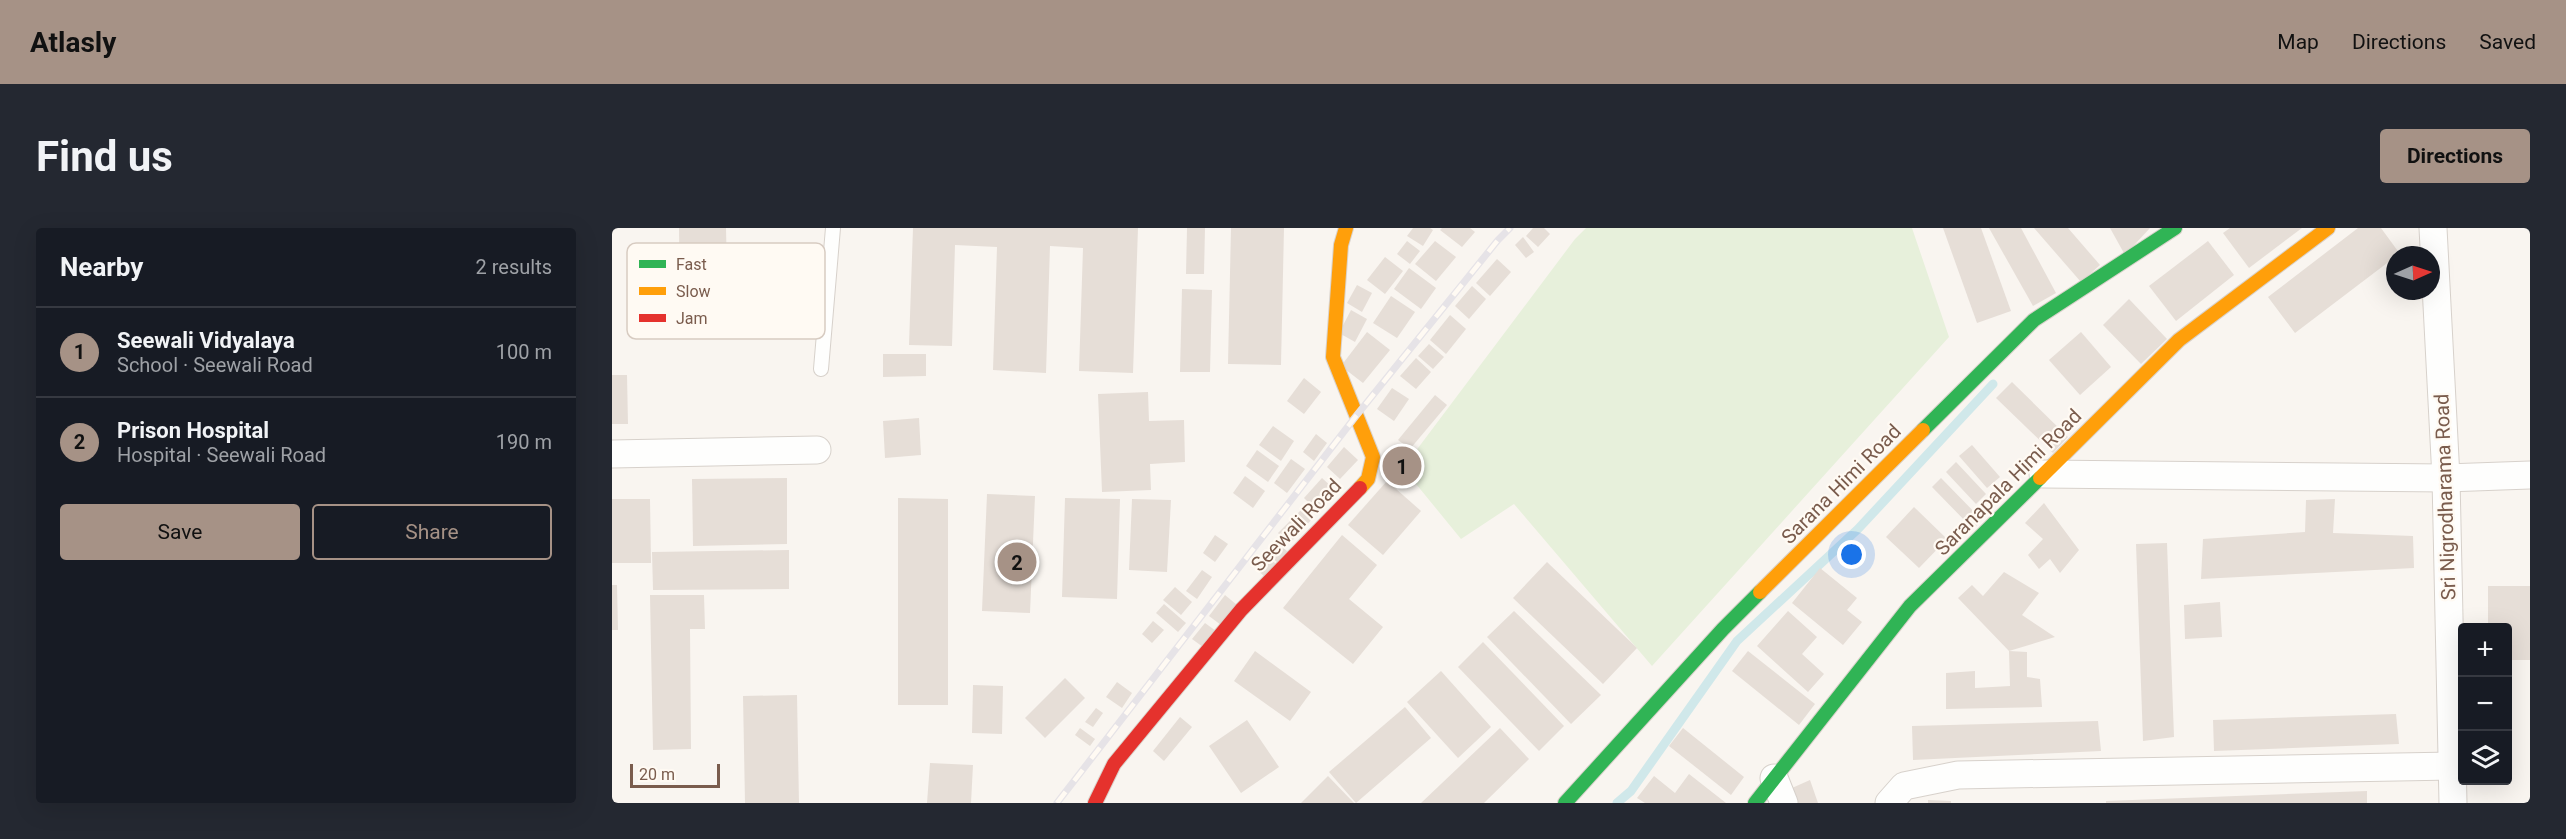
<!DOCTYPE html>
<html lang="en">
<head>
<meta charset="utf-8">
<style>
	:root { --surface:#171b24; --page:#242831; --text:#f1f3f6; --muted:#9ea1a6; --line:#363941; --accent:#a69286 }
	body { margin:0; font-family:Roboto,sans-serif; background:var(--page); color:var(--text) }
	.controls { position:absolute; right:18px; bottom:18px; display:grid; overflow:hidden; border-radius:6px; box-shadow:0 6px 24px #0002 }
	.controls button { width:54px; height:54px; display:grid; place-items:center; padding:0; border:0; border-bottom:2px solid var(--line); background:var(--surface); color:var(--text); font:30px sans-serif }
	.compass { position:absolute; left:1774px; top:18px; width:54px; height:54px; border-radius:50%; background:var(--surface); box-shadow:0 6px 24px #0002; rotate:87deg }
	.scale { position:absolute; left:18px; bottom:15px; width:90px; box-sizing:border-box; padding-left:6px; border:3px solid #7a5c4d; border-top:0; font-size:16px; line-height:21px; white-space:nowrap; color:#7a5c4d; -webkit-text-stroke:4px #fffaf3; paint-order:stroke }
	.you { position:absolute; left:1240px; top:327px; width:21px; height:21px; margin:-15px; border:4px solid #fff; border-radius:50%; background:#1a73e8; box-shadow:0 0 0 9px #1a73e833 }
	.badge { display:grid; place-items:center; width:39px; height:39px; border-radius:50%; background:var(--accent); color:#111; font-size:20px; font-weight:700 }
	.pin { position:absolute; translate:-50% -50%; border:3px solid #fff; box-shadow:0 2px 6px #0006 }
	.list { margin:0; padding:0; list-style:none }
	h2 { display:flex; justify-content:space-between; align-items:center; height:78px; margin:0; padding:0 24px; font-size:26px }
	h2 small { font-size:20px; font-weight:400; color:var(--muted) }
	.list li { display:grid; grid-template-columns:39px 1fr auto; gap:18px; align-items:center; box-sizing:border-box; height:90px; padding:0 24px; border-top:2px solid var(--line) }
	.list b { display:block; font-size:22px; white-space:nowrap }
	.list p { margin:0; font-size:20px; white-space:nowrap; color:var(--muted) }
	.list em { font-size:20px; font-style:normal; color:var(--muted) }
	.actions { display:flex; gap:12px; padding:18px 24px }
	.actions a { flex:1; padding:14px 0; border:2px solid var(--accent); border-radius:6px; text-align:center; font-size:21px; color:var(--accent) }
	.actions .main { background:var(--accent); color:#111 }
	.icon { flex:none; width:33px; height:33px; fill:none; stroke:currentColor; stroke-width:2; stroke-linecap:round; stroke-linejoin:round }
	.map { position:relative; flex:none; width:1918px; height:575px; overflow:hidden; border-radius:6px }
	header { display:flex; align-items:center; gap:36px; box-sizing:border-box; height:84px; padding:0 30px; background:var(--accent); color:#111 }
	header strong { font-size:28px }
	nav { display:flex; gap:33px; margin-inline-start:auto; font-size:21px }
	.intro { display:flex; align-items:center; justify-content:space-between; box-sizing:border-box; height:144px; padding:0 36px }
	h1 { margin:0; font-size:42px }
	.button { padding:15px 27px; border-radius:6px; background:var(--accent); color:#111; font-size:21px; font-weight:700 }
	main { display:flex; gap:36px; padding:0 36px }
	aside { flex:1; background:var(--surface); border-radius:6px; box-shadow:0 6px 24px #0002 }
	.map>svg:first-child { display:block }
	.green { fill:#e7f0db }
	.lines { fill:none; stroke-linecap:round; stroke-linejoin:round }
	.stream { stroke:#d0e8ea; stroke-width:9 }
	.building { fill:#e6ded7 }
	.lane-casing { stroke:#d7d1cb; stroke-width:16 }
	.street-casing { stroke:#d7d1cb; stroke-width:29 }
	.fast-casing { stroke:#d9d2cb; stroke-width:16 }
	.slow-casing { stroke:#d9d2cb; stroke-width:16 }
	.jam-casing { stroke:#d9d2cb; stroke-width:16 }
	.lane { stroke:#fefefd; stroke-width:14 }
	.street { stroke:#fefefd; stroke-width:27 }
	.fast { stroke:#30b455; stroke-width:14 }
	.slow { stroke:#ff9f0a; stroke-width:14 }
	.jam { stroke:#e5322d; stroke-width:14 }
	.rail-casing { stroke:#e6e3e7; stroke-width:7 }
	.rail { stroke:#fffaf3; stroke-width:4.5; stroke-dasharray:14; stroke-linecap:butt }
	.labels { text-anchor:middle; stroke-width:4.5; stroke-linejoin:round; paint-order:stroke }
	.street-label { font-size:20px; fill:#7a5c4d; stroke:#fffaf3 }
	.key { fill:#fffaf3; stroke:#d7cbc1; stroke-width:1.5 }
	.key-label { font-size:16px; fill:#7a5c4d }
</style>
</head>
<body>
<header>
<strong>Atlasly</strong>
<nav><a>Map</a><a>Directions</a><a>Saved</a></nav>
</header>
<div class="intro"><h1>Find us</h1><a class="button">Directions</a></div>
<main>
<aside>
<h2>Nearby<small>2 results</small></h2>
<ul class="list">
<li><span class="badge">1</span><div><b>Seewali Vidyalaya</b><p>School · Seewali Road</p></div><em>100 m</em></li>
<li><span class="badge">2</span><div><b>Prison Hospital</b><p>Hospital · Seewali Road</p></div><em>190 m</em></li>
</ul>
<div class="actions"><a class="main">Save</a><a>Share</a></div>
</aside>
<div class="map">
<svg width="1918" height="575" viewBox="0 0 1918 575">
	<rect width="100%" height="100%" fill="#f9f5f0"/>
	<!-- green -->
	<polygon class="green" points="974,0 1300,0 1337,109 1040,438 902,276 849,311 791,240 963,11"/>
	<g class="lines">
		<!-- stream -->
		<polyline class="stream" points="1005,575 1019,563 1125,413 1246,301 1381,156"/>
	</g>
	<!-- building -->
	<g class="building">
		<polygon points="67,0 114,0 116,89 68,89"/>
		<polygon points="301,0 526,0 521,145 467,143 471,20 438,18 434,145 381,142 385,19 343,17 340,118 297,117"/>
		<polygon points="575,0 593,0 592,46 574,46"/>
		<polygon points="619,0 672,0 669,137 616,136"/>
		<polygon points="801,0 818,0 821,2 811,18 795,8"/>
		<polygon points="830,0 858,0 863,4 850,19 828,2"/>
		<polygon points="921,0 932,0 938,6 926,19 914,8"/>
		<polygon points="1331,0 1369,0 1399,83 1365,95"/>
		<polygon points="1377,0 1409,0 1444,65 1421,78"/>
		<polygon points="1422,0 1456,0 1488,37 1469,54"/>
		<polygon points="1498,0 1538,0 1513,27"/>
		<polygon points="1618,0 1690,0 1637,40 1611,5"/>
		<polygon points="1746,0 1769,0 1788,26 1783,27 1783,29 1683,105 1656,69"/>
		<polygon points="911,9 922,24 914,30 903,17"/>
		<polygon points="795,13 808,23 798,36 785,26"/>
		<polygon points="823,13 844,29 824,53 803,36"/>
		<polygon points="1596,13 1622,47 1564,93 1537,58"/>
		<polygon points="773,29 791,43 773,66 755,52"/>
		<polygon points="885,31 899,44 878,68 864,55"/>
		<polygon points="797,40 824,60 809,81 782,61"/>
		<polygon points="745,57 760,65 750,84 735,75"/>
		<polygon points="860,58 874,71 857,91 843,78"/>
		<polygon points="570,61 600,62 598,144 568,144"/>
		<polygon points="779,68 803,84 785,110 761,95"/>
		<polygon points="1517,71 1555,111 1529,136 1491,97"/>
		<polygon points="739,82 755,91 743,114 727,105"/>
		<polygon points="838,87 854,101 834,126 818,112"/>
		<polygon points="755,104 778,122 751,155 729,138"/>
		<polygon points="1469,104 1499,139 1468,167 1437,132"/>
		<polygon points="817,116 832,129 821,141 806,128"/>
		<polygon points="271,126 314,126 314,148 271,149"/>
		<polygon points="804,130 819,144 804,161 788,148"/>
		<polygon points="0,147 15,147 16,196 0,196"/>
		<polygon points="692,150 709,164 692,186 675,173"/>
		<polygon points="1400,154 1456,209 1441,225 1384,170"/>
		<polygon points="780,160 797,171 782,193 765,181"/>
		<polygon points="536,164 537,193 572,192 573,234 538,236 539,262 490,264 486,166"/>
		<polygon points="823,167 835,177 798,221 786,212"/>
		<polygon points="307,190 309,227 273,230 271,193"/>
		<polygon points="661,198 682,213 669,233 647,217"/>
		<polygon points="704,206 715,215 702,233 691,224"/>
		<polygon points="1360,217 1388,249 1375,260 1347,228"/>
		<polygon points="732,219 746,232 728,251 715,239"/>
		<polygon points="645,222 667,238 656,254 634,238"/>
		<polygon points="679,231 693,241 675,265 662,255"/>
		<polygon points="1344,234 1374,266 1364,276 1334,244"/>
		<polygon points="633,248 653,263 641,280 621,265"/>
		<polygon points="175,250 175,316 81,318 80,251"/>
		<polygon points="710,250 723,262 705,283 692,270"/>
		<polygon points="1329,250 1370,292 1361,301 1320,259"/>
		<polygon points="775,253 809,283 771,327 736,297"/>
		<polygon points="375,266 423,268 418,385 370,383"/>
		<polygon points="286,270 336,271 336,477 286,477"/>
		<polygon points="453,270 508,271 505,371 450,369"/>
		<polygon points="0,271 38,271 39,335 0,335"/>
		<polygon points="520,271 559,272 555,344 517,342"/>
		<polygon points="1723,271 1721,305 1801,308 1802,340 1589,351 1591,311 1693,304 1694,272"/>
		<polygon points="1432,275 1467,322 1448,345 1438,331 1427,341 1416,327 1431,311 1413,295"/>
		<polygon points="1302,279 1335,311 1307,340 1274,309"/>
		<polygon points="691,280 701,290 677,316 666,305"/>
		<polygon points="603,307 616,316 603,334 591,325"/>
		<polygon points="730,307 765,337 737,371 771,399 741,436 671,380"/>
		<polygon points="666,315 676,324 666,335 656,326"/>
		<polygon points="1555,315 1562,509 1531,513 1524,316"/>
		<polygon points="177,322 177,361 41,362 40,324"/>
		<polygon points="653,326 664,336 653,349 642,339"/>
		<polygon points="935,334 1025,420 991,456 901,370"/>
		<polygon points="1208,340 1245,370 1235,382 1250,394 1231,417 1180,375"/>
		<polygon points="590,342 600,349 585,371 574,363"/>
		<polygon points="1392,344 1427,365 1410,387 1443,409 1397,423 1346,370 1360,357 1371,368"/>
		<polygon points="0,357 5,357 6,402 0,402"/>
		<polygon points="1876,358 1918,358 1918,432 1896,432 1896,400 1876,400"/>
		<polygon points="563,359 580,374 569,387 551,372"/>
		<polygon points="38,367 92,367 93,401 78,401 79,521 41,522"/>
		<polygon points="613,367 625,377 609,397 597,388"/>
		<polygon points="1608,374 1610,409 1573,411 1572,377"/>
		<polygon points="552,376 574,395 566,404 544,385"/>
		<polygon points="902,383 989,467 959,496 875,409"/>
		<polygon points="1176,383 1205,409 1190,426 1212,446 1196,464 1145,418"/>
		<polygon points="541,393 552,402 540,415 530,406"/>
		<polygon points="593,395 604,403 591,419 580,411"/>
		<polygon points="871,414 952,498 927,523 846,439"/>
		<polygon points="643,423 699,464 678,493 622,453"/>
		<polygon points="1136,423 1203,476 1187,497 1120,443"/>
		<polygon points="1397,423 1415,424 1415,449 1428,451 1430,479 1334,481 1334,445 1363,443 1363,460 1398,458"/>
		<polygon points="829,443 879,499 846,530 795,474"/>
		<polygon points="453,450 473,470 433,510 413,490"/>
		<polygon points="505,454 520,465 510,480 494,469"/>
		<polygon points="361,457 391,458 390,506 360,505"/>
		<polygon points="185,467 187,575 133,575 131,468"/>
		<polygon points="793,479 819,510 744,575 717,544"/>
		<polygon points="484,480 491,485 481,499 473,494"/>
		<polygon points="1784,486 1787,516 1602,523 1601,492"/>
		<polygon points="568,489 580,499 552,533 541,523"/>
		<polygon points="635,492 667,539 629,565 597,518"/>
		<polygon points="1486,493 1489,523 1301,532 1300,498"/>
		<polygon points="468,500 483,511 478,518 463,507"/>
		<polygon points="888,500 917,531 872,575 809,575"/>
		<polygon points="1071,500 1132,549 1119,567 1057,518"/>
		<polygon points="318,535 361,537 359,575 315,575"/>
		<polygon points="1077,546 1114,575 1033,575 1025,570 1042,548 1063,565"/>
		<polygon points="716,548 742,575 689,575"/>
		<polygon points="1198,552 1206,575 1184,575 1180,560"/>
		<polygon points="1755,563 1755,575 1494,575 1494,573"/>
		<polygon points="1316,572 1339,573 1339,575 1316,575"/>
	</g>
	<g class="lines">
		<defs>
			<polyline id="lane" points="209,141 221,0"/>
			<g id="street">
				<polyline points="1821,0 1834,250 1841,575"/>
				<polyline points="0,226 205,222"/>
				<polyline points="1431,246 1834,250 1918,247"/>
				<polyline points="1162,550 1172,575"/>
				<polyline points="1277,575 1292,558 1346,547 1841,538"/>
			</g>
			<g id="fast">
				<polyline points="1311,202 1422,92 1563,0"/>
				<polyline points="953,575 1111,401 1148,364"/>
				<polyline points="1143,575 1298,378 1428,250"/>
			</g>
			<g id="slow">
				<polyline points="734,0 729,17 721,129 761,229 756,251 748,260"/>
				<polyline points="1428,250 1567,112 1716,0"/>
				<polyline points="1148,364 1311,202"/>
			</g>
			<polyline id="jam" points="483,575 502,536 629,382 748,260"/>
		</defs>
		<!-- lane casing -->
		<use href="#lane" class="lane-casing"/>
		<!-- street casing -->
		<use href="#street" class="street-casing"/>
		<!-- fast casing -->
		<use href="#fast" class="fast-casing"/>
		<!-- slow casing -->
		<use href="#slow" class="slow-casing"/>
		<!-- jam casing -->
		<use href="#jam" class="jam-casing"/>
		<!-- lane -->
		<use href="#lane" class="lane"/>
		<!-- street -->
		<use href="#street" class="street"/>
		<!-- fast -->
		<use href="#fast" class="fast"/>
		<!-- slow -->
		<use href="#slow" class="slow"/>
		<!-- jam -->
		<use href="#jam" class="jam"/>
		<defs>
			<polyline id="rail" points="445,575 744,188 886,12 898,0"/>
		</defs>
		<!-- rail casing -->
		<use href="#rail" class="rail-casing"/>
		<!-- rail -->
		<use href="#rail" class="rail"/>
	</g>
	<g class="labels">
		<!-- street labels -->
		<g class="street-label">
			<text transform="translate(1396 254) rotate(-45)" y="7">Saranapala Himi Road</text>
			<text transform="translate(1229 256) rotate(-45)" y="7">Sarana Himi Road</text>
			<text transform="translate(1833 269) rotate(-92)" y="7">Sri Nigrodharama Road</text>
			<text transform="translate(684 297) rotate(-46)" y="7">Seewali Road</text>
		</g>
	</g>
	<!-- legend -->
	<rect x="15" y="15" width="198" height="96" rx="9" class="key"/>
	<rect x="27" y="32" width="27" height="8" fill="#30b455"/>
	<rect x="27" y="59" width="27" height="8" fill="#ff9f0a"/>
	<rect x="27" y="86" width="27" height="8" fill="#e5322d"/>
	<g class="key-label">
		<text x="64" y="42">Fast</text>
		<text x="64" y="69">Slow</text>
		<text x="64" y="96">Jam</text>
	</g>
</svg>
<div class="controls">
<button>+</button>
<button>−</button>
<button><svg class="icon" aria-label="layers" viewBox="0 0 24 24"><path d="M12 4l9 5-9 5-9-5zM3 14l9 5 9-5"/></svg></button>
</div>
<svg class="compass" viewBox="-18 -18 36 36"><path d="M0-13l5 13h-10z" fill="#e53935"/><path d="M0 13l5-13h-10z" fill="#9ea1a6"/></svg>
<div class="scale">20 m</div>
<div class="you"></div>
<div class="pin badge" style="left:790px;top:238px">1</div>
<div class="pin badge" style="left:405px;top:334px">2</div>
</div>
</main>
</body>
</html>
